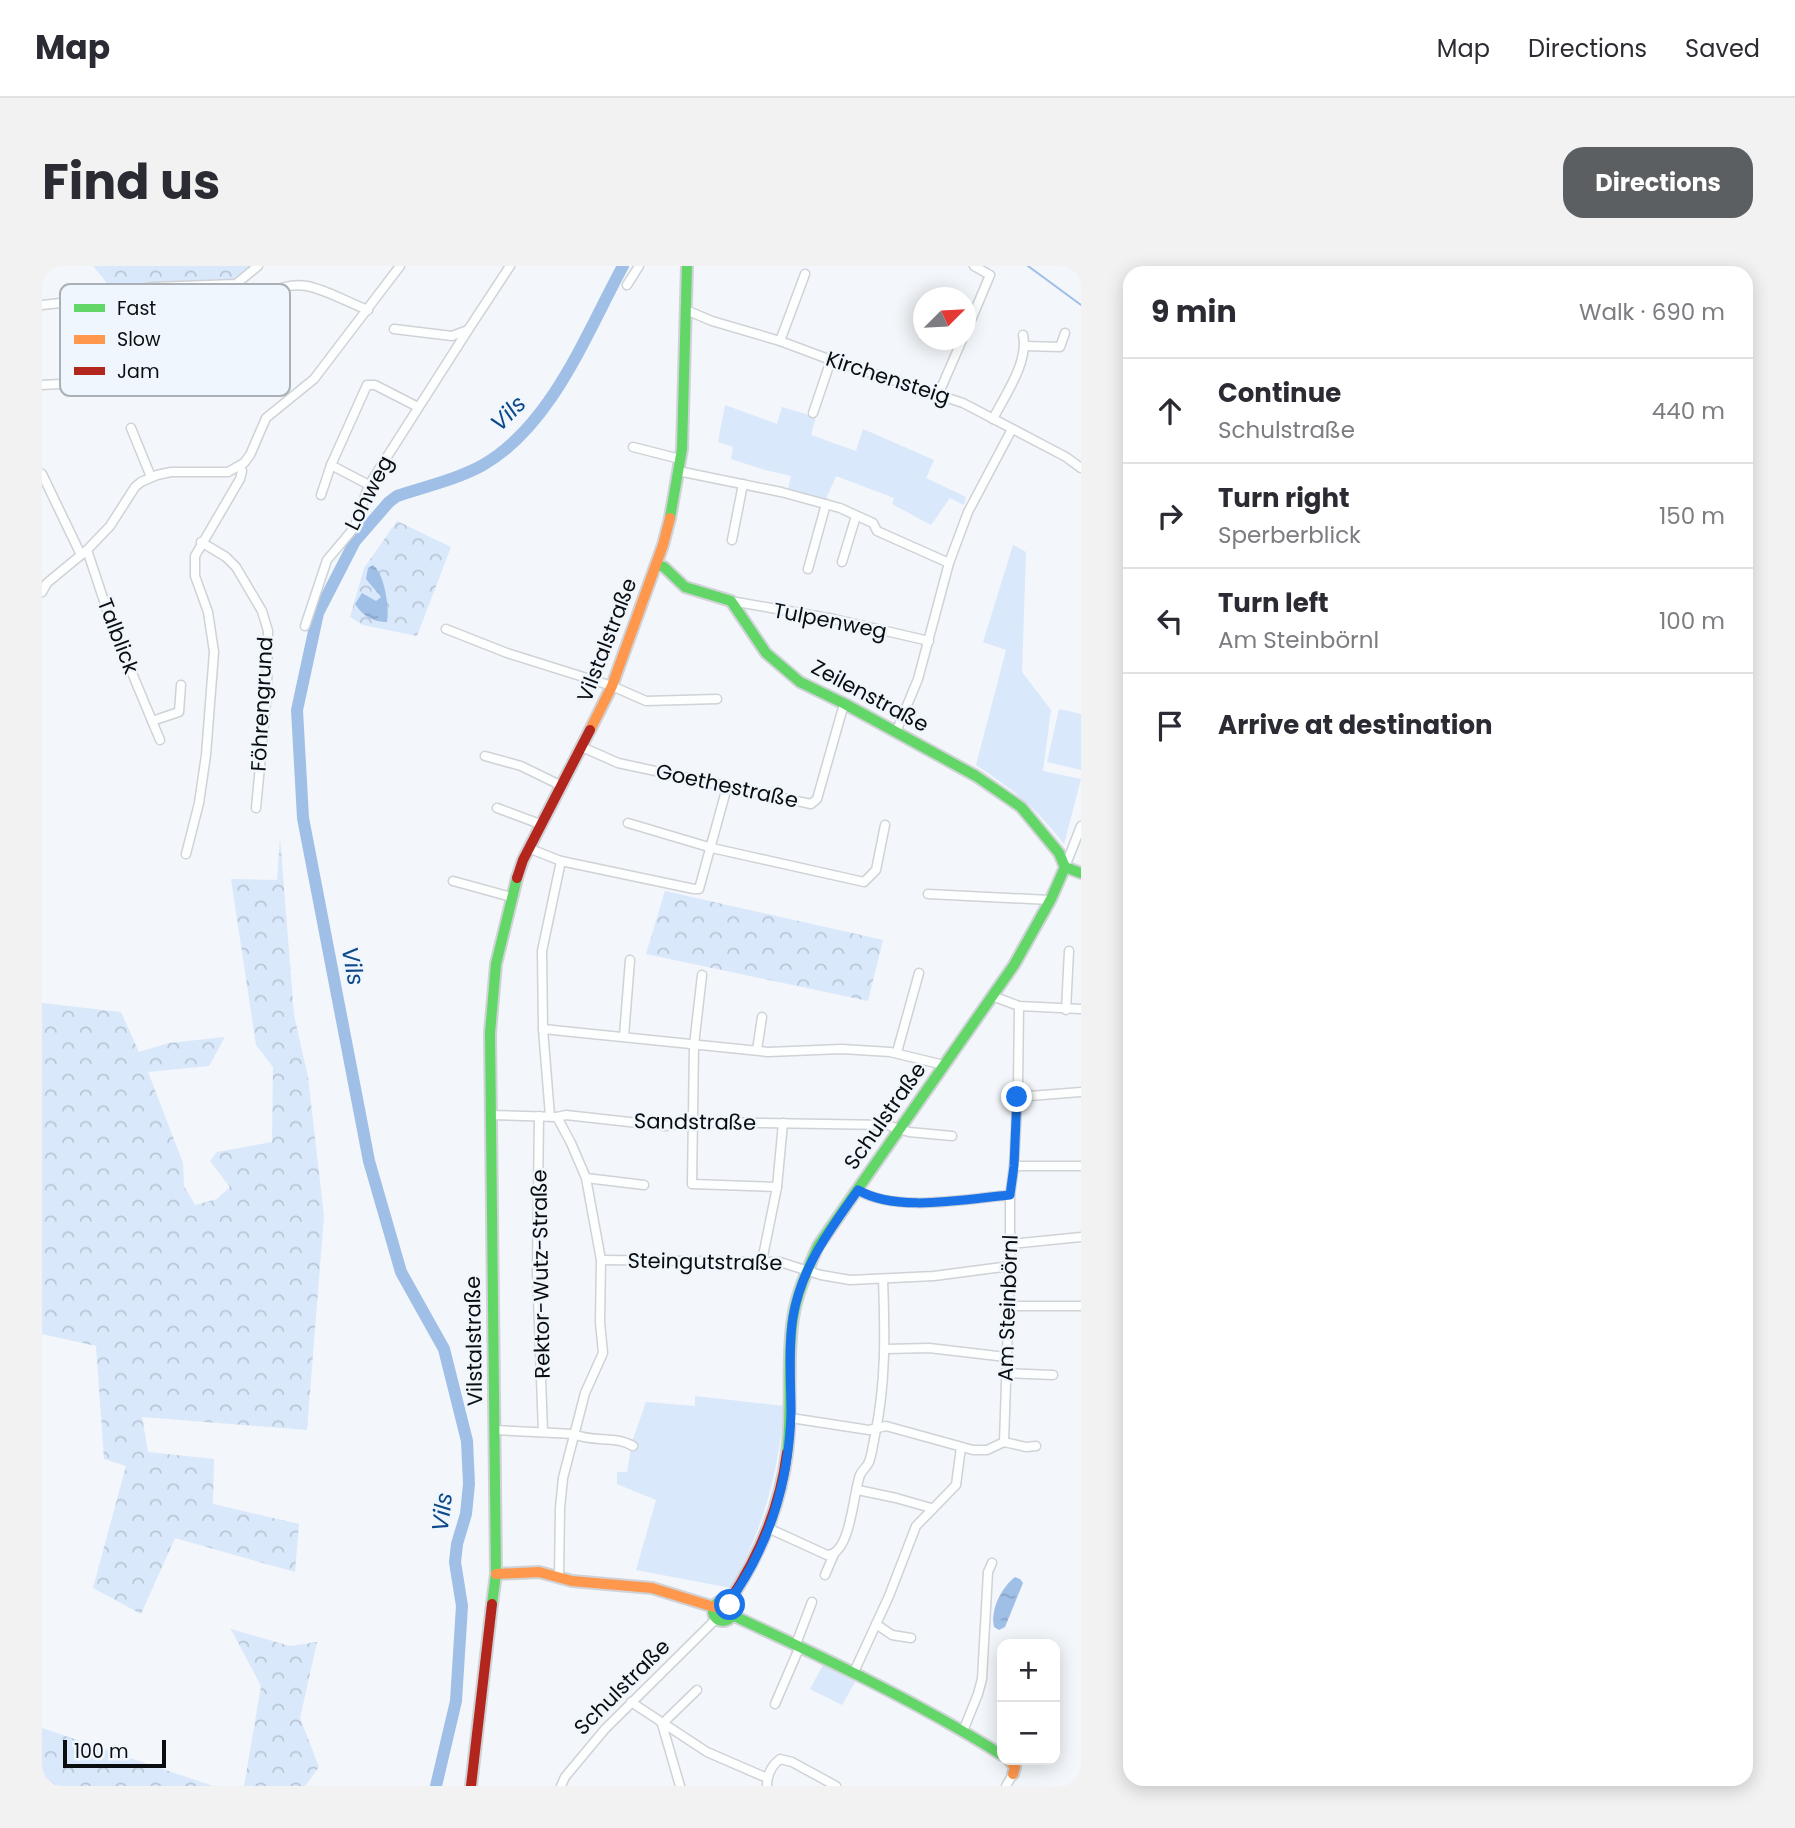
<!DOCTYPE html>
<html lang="en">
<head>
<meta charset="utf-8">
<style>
	:root { --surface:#fff; --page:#f2f2f3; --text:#2b2b33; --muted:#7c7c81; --line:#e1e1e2; --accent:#5c5f62 }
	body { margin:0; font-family:Poppins,sans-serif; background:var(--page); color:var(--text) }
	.controls { position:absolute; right:21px; bottom:21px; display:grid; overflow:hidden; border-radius:14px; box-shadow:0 4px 18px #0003 }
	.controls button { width:63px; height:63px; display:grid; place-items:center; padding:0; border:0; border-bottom:2px solid var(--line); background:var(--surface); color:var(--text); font:35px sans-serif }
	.compass { position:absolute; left:871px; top:21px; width:63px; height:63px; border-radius:50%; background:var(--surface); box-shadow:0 4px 18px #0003; rotate:66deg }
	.scale { position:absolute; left:21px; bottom:18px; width:103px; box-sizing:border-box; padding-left:7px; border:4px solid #0b0e10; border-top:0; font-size:19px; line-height:24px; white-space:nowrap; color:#0b0e10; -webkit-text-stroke:5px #f0f6fd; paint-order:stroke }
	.stop { position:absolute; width:21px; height:21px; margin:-16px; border:5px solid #1a73e8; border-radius:50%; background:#fff }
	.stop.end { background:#1a73e8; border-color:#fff; box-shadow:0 2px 7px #0008 }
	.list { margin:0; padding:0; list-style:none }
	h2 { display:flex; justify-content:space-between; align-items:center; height:91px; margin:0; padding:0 28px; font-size:30px }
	h2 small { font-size:23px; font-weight:400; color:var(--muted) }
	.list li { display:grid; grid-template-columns:46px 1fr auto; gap:21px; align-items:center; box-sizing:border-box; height:105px; padding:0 28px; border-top:2px solid var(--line) }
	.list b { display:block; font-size:26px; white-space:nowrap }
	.list p { margin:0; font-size:23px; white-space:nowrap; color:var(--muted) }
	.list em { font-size:23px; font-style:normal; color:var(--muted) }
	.icon { flex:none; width:38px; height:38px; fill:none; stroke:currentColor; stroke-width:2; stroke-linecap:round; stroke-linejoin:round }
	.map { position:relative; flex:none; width:1039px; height:1520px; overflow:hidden; border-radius:21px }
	header { display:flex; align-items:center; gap:42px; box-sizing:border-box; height:98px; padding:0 35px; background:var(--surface); border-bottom:2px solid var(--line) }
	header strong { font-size:33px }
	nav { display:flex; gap:38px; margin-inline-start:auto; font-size:24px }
	.intro { display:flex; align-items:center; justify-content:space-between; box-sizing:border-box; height:168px; padding:0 42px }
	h1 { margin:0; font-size:49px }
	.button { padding:18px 32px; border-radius:21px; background:var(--accent); color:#fff; font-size:24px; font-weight:700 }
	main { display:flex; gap:42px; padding:0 42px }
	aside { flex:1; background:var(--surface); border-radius:21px; box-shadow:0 4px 18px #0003 }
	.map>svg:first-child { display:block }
	.grass { fill:#d9e8fb }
	.forest { fill:url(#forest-crowns) }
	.water { fill:url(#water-ripples) }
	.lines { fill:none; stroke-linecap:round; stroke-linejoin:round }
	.stream { stroke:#a0bfe6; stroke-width:2 }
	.river { stroke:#a0bfe6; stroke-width:12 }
	.street-casing { stroke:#cfd2d6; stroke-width:11 }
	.fast-casing { stroke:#cfd2d6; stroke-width:14 }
	.slow-casing { stroke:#cfd2d6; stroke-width:14 }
	.jam-casing { stroke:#cfd2d6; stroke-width:14 }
	.street { stroke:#fdfefe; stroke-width:8 }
	.fast { stroke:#63d668; stroke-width:10 }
	.slow { stroke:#ff974d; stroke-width:10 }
	.jam { stroke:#b3261e; stroke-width:10 }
	.route { stroke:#1a73e8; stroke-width:9 }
	.labels { text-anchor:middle; stroke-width:5; stroke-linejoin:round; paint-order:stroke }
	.street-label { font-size:21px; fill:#0b0e10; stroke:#f0f6fd }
	.water-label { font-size:23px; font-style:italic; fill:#0d4989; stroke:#f0f6fd }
	.key { fill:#f0f6fd; stroke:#abb0b6; stroke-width:2 }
	.key-label { font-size:19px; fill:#0b0e10 }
</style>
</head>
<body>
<header>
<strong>Map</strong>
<nav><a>Map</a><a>Directions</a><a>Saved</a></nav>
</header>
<div class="intro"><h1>Find us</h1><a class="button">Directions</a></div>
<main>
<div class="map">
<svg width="1039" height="1520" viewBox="0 0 1039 1520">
	<defs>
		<pattern id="forest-crowns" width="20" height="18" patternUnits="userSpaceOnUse" patternTransform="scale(1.75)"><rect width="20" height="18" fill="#d9e8fb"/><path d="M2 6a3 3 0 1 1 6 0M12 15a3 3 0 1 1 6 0" fill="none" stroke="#b9c6d6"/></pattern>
		<pattern id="water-ripples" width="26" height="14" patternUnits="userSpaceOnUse" patternTransform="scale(1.75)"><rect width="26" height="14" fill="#a0bfe6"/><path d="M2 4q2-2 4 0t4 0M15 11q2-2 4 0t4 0" fill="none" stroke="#88a3c4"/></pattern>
	</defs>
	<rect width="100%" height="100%" fill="#f3f6fa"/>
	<!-- grass -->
	<g class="grass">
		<polygon points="683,139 735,158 740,141 774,151 769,169 814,185 821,163 892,194 884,212 924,231 922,239 908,232 889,259 850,238 852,232 794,210 784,233 746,223 749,210 723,204 689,193 691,181 676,176"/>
		<path d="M971,279L984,286L980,406L1009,444L1001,505L1039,513L1022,578C993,541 972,524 934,499L964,384L941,376Z"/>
		<polygon points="1017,443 1039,448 1039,504 1005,496"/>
		<path d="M653,1130L742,1140C737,1206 721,1263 689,1322L594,1304L614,1234L575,1218V1206H585L590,1176L604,1136L653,1140Z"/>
		<polygon points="781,1399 813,1416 800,1439 768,1423"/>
	</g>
	<!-- forest -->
	<g class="forest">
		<polygon points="51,0 214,0 194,18 123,18 70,23"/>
		<polygon points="355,255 409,281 375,370 321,359 308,351 322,302"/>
		<polygon points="238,571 252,749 266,811 282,950 265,1164 100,1151 106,1186 172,1193 171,1238 257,1258 253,1306 133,1272 99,1348 51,1322 84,1200 62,1193 54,1080 0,1068 0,737 79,746 97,786 127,777 183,771 167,800 106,806 141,897 142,920 153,939 175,933 188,921 168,895 175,886 230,876 231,801 214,779 189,613 235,614"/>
		<polygon points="623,625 841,674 826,735 604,688"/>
		<polygon points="189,1363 248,1380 275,1376 258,1452 277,1501 263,1520 202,1520 219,1420"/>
		<polygon points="0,1462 171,1520 0,1520"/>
	</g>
	<!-- water -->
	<g class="water">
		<path d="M331,299C342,306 348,343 345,356C331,356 321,350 313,338L320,327L334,335L339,331L324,313L326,302Z"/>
		<path d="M973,1311L978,1313L981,1317L963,1361L957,1364L952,1361C948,1344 959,1322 973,1311Z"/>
	</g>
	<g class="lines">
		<!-- stream -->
		<polyline class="stream" points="986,0 1039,39"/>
		<!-- river -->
		<path class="river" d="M394,1520L414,1435L420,1340L413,1296L415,1278L424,1248L427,1218L425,1175L402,1083L359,1006L327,895L261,552L255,444L276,347L313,275L347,236L355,230C382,221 416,213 441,199C510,159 544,68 581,0"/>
		<defs>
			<g id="street">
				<polyline points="585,19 597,0"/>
				<path d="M106,22L111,30C134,36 186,41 208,34C228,28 243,16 265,20C285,24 307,37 326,44"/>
				<polyline points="0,39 27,36 111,21 194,18 216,0"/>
				<polyline points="644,44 670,55 738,75 789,94 921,137 1024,191 1039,202"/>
				<polyline points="352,63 410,70 426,64 468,0"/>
				<polyline points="924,66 948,9 932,0"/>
				<polyline points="738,75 763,8"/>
				<polyline points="983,80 1018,81 1023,67"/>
				<path d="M0,119C18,118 37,118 56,115C85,110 120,95 148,108L158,100L206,35"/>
				<polyline points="896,129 920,74"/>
				<polyline points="771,147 789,94"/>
				<path d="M951,153C963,129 987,96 981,69"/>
				<polyline points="89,162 109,211"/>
				<polyline points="591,181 638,193"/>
				<polyline points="636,205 739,226 798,242 831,257 835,265 907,297"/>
				<polyline points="0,208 39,289"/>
				<polyline points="327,219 289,199 325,119 333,119 376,141"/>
				<polyline points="279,229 289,199"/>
				<polyline points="690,274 701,218"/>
				<polyline points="159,276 184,291 194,301 220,345 226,365 225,426 214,542"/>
				<polyline points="45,284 70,359 118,474"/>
				<polyline points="800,296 814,250"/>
				<polyline points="766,303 784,238"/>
				<polyline points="0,326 5,317 45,284 68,260 93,221 99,216 115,209 129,206 186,206 202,197 208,189 224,152 272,113 358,0"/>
				<polyline points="689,335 792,353 887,375"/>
				<polyline points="263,360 285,294 312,262 327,219 426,64"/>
				<polyline points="404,363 465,387 570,420 604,435 675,433"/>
				<polyline points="110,455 137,446 139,419"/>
				<polyline points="854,466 876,413 907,297 926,246 970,163"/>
				<polyline points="540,481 576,497 769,538 775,533 802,438"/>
				<polyline points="443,490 479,500 518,519"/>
				<polyline points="455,542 498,558"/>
				<polyline points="586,557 670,582 822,616 834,604 843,559"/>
				<polyline points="486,582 519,595 652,623 657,623 685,521"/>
				<polyline points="144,588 157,537 164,489 172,386 166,346 153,310 153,290 198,213 200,205 198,200"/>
				<polyline points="1023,601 1039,560"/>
				<polyline points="411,615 469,631"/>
				<polyline points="886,628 1008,634"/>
				<polyline points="660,709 652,779 650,918 735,921"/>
				<polyline points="950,730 977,740 1039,743"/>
				<polyline points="1024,744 1027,685"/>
				<polyline points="501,763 726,786 800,783 848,786 902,799"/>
				<polyline points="582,770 588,694"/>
				<polyline points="715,784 720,751"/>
				<polyline points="855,786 877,707"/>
				<polyline points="975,831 1039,826"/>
				<polyline points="448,849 515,851 524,849 623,860 652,856 845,859 867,866 910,870"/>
				<polyline points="497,850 495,1004 501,1166"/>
				<polyline points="508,850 501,763 500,685 519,595"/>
				<polyline points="515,851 529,877 544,912 559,994 558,1056 561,1087 543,1127 521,1212 518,1242 517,1312"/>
				<polyline points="972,900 1039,900"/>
				<polyline points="544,912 602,919"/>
				<path d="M815,924C855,947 923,933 968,929"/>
				<polyline points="968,978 1039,971"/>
				<polyline points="559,994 738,996 779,1009 808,1014 892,1010 968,1000"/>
				<polyline points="720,995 735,921 741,857"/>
				<polyline points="966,1040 1039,1040"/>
				<polyline points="844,1083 887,1082 964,1091"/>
				<polyline points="964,1107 1011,1109"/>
				<polyline points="749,1152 827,1164 844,1160 931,1184 945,1184 962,1176 984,1181 994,1180"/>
				<path d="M453,1164L532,1168C551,1177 573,1169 591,1180"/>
				<polyline points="962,1176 968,1000 968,929 972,900 976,820 977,740"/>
				<polyline points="816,1224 854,1232 889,1242"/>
				<path d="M728,1263L785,1289C809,1289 811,1227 818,1209C820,1204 825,1201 827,1196C830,1188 831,1178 833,1169C844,1117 843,1067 841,1013"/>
				<polyline points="783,1309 792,1288"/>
				<polyline points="834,1358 850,1369 869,1372"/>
				<polyline points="754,1378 770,1336"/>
				<polyline points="812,1406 847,1330 874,1260 914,1219 919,1181"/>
				<polyline points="589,1436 665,1486 725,1512"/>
				<polyline points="733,1438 758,1380"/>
				<polyline points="921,1465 936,1428 940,1413 946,1306 950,1297"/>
				<polyline points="519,1520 523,1511 563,1463 674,1353"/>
				<polyline points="638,1520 620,1458 655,1424"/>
				<path d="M725,1520C725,1509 729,1500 738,1493L750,1496L794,1520"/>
				<polyline points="964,1520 971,1508"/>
			</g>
			<g id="fast">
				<polyline points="628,252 640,183 645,0"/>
				<polyline points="614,299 622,301 643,321 689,335 724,387 758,416 803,438 934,510 979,541 1017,587 1023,601"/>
				<polyline points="1023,601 1039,607"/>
				<path d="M745,1187C751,1142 744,1097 751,1052C755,1026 766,1003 776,980L972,699L1009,633L1023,601"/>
				<circle cx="681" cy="1345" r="10"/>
				<polyline points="450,1338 454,1308 448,767 454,698 475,612"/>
				<path d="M690,1349C782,1392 874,1435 960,1489"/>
			</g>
			<g id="slow">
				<polyline points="548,464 570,420 621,279 628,252"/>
				<polyline points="454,1308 497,1306 530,1315 610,1322 672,1341"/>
				<polyline points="967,1494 973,1501 971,1508"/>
			</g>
			<g id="jam">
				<polyline points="475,612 481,594 548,464"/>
				<path d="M686,1337C717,1291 738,1242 745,1187"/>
				<polyline points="429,1520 450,1338"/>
			</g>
		</defs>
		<!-- street casing -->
		<use href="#street" class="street-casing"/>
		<!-- fast casing -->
		<use href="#fast" class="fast-casing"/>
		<!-- slow casing -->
		<use href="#slow" class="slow-casing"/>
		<!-- jam casing -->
		<use href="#jam" class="jam-casing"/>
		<!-- street -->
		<use href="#street" class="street"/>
		<!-- fast -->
		<use href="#fast" class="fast"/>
		<!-- slow -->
		<use href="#slow" class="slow"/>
		<!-- jam -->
		<use href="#jam" class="jam"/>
	</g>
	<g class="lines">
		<!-- route -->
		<path class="route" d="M688,1339L686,1337C727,1282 747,1215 749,1147C749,1117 746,1081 751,1051C759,1002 788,963 816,924C855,947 923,933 968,929L972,900L975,831"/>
	</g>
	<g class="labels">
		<!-- street labels -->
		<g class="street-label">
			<text transform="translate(846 112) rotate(18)" y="7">Kirchensteig</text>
			<text transform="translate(327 227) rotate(-63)" y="7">Lohweg</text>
			<text transform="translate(788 355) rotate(11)" y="7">Tulpenweg</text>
			<text transform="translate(76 370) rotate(69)" y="7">Talblick</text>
			<text transform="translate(565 374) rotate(-69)" y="7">Vilstalstraße</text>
			<text transform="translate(828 430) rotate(28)" y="7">Zeilenstraße</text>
			<text transform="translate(220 438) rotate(-87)" y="7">Föhrengrund</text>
			<text transform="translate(685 520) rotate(12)" y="7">Goethestraße</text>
			<text transform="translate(843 850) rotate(-55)" y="7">Schulstraße</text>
			<text transform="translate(653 856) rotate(1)" y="7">Sandstraße</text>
			<text transform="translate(663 996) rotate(1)" y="7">Steingutstraße</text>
			<text transform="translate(499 1008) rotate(-91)" y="7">Rektor-Wutz-Straße</text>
			<text transform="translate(966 1042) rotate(-88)" y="7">Am Steinbörnl</text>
			<text transform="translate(432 1075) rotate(-91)" y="7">Vilstalstraße</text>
			<text transform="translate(580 1421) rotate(-45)" y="7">Schulstraße</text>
		</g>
		<!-- water labels -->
		<g class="water-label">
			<text transform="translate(466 147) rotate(-45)" y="8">Vils</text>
			<text transform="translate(311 700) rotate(79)" y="8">Vils</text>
			<text transform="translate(400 1246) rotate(-83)" y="8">Vils</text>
		</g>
	</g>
	<!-- legend -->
	<rect x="18" y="18" width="230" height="112" rx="10" class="key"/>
	<rect x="32" y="38" width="31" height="8" fill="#63d668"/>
	<rect x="32" y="69" width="31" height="9" fill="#ff974d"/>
	<rect x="32" y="101" width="31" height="8" fill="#b3261e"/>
	<g class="key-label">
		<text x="75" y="49">Fast</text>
		<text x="75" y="80">Slow</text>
		<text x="75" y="112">Jam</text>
	</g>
</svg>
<div class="controls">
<button>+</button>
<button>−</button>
</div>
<svg class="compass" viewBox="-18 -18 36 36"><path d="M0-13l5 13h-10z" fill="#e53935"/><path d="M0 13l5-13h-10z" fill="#7c7c81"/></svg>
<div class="scale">100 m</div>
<div class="stop" style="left:688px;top:1339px"></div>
<div class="stop end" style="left:975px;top:831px"></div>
</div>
<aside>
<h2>9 min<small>Walk · 690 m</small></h2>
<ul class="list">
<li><svg class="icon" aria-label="ahead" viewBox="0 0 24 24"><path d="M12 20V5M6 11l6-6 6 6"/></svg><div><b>Continue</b><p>Schulstraße</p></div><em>440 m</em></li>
<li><svg class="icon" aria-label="right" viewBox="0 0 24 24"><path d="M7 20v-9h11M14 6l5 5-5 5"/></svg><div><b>Turn right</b><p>Sperberblick</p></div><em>150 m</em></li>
<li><svg class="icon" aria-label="left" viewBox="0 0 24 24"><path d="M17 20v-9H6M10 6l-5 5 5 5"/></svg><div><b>Turn left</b><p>Am Steinbörnl</p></div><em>100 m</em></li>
<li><svg class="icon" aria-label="arrive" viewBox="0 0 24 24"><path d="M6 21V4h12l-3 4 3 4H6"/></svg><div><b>Arrive at destination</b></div></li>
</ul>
</aside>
</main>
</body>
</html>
